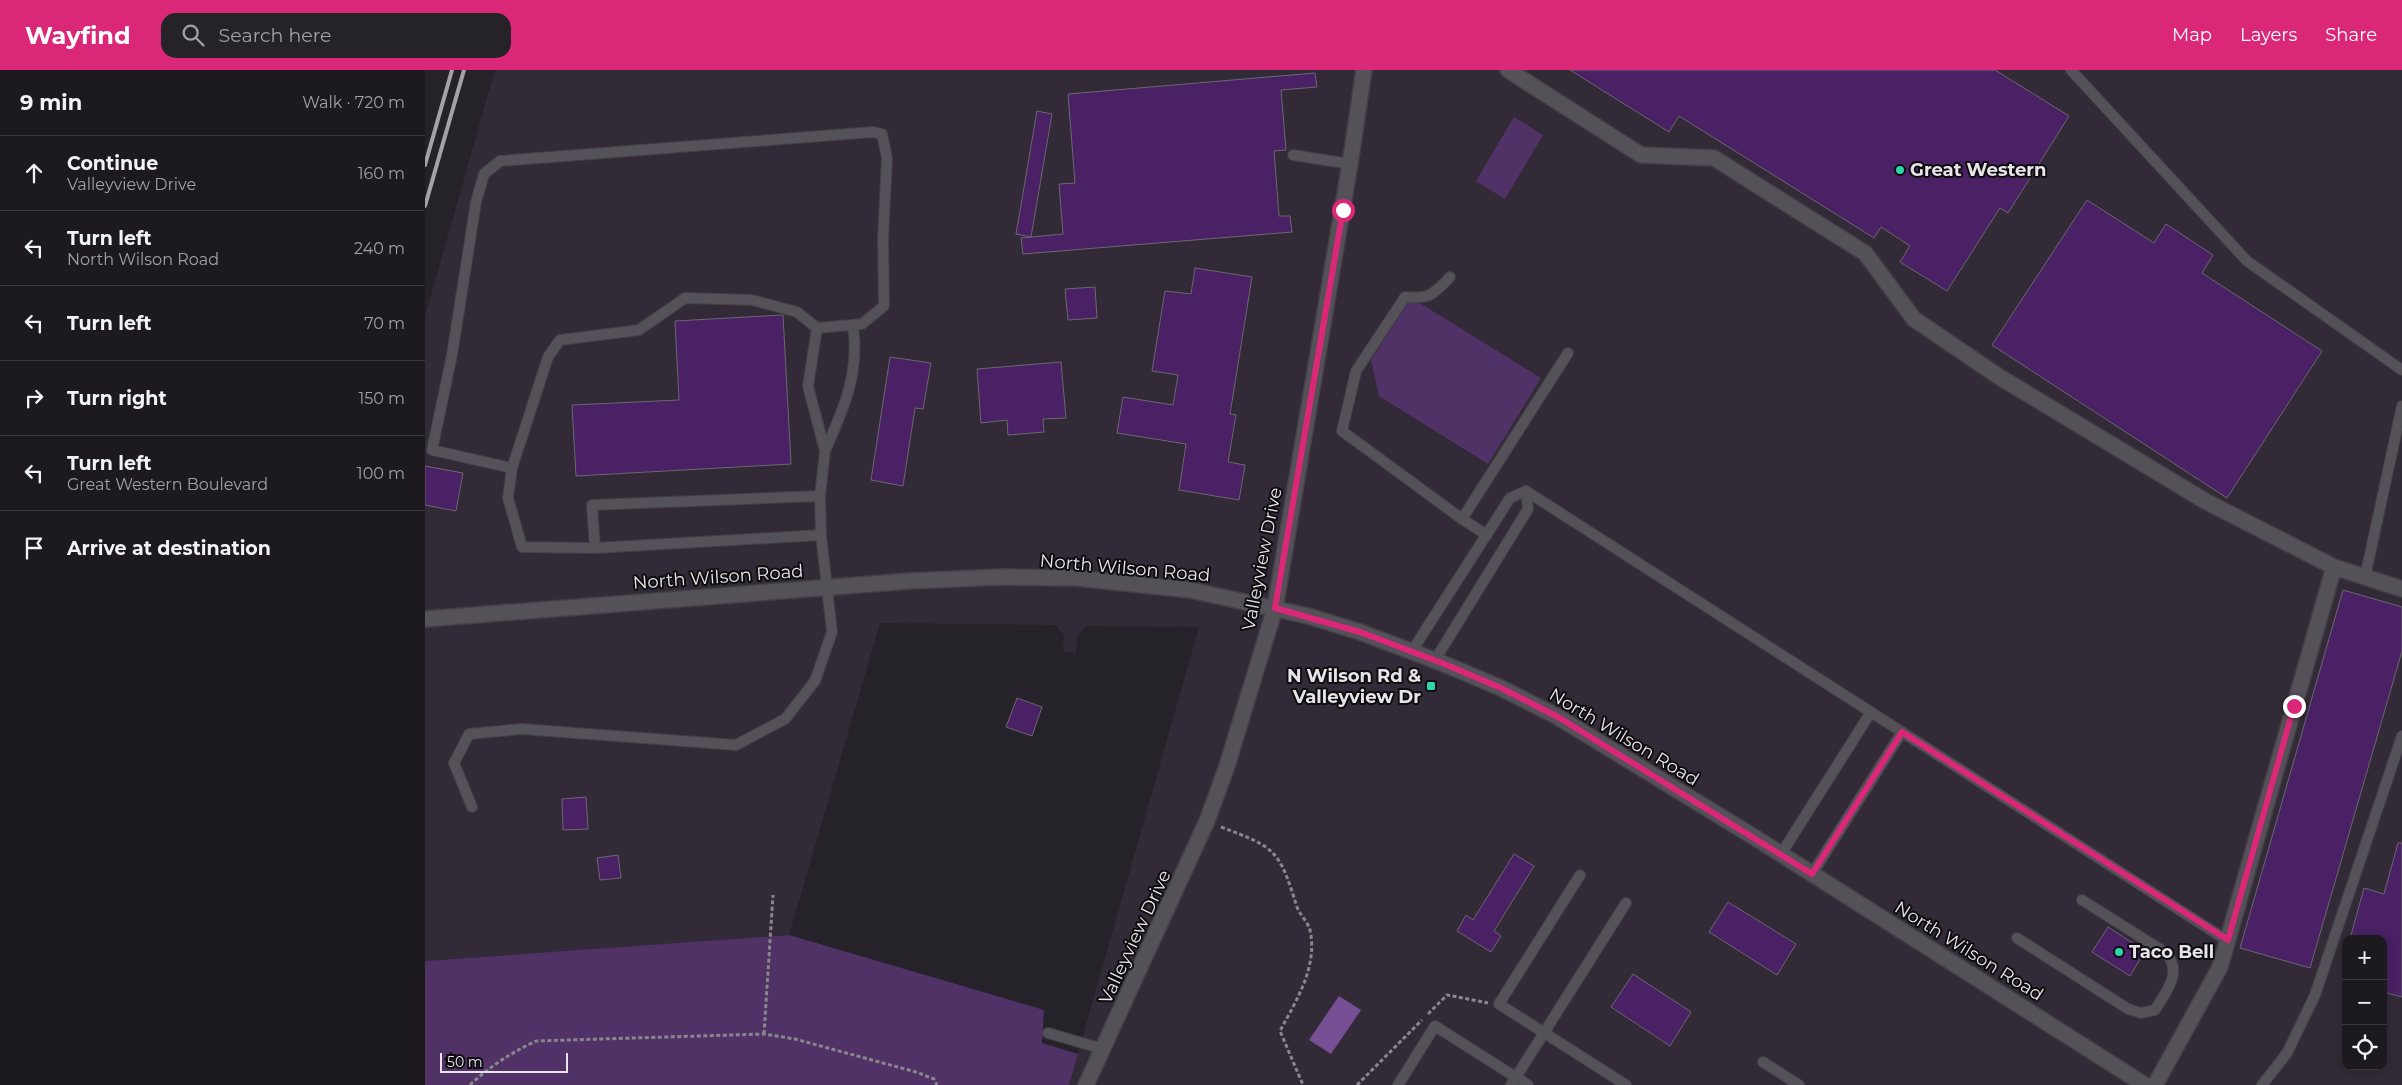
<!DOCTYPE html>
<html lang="en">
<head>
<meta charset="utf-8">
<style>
	:root { --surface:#1c1a1f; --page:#252328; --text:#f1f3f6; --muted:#a0a1a4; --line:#3a383d; --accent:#db2777 }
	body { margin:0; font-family:Montserrat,sans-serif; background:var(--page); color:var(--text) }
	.controls { position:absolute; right:15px; bottom:15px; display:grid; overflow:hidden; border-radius:10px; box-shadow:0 2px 12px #0003 }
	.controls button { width:45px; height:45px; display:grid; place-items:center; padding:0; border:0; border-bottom:1px solid var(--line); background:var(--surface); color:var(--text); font:25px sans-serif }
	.scale { position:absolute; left:15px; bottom:12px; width:128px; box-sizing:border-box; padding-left:5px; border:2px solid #e7e5ea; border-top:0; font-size:14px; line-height:18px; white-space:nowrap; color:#e7e5ea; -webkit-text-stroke:4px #0e0c0f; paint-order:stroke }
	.stop { position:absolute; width:15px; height:15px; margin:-11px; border:4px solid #db2777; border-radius:50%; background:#fff }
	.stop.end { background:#db2777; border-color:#fff; box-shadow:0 1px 5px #0008 }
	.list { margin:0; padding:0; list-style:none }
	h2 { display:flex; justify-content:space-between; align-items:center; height:65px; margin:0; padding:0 20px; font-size:21px }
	h2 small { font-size:16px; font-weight:400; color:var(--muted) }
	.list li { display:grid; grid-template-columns:32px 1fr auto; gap:15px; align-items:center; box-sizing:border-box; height:75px; padding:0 20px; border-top:1px solid var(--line) }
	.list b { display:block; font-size:19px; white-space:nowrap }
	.list p { margin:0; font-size:16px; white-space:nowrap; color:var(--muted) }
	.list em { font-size:16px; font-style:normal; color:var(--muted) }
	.icon { flex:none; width:28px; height:28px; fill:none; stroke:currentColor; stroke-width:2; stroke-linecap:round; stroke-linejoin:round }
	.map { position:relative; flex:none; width:1977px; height:1015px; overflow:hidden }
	header { display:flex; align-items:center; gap:30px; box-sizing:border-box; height:70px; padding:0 25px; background:var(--accent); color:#fff }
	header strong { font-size:24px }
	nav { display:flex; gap:28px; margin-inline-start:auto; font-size:18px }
	.search { width:350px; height:45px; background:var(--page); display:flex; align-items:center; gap:12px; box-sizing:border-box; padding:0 18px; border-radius:15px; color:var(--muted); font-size:19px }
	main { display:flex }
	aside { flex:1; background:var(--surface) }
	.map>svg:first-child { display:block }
	.built { fill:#322b37; fill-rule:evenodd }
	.green { fill:#503267 }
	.water { fill:#774f95 }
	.building { fill:#492164; stroke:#6b676f }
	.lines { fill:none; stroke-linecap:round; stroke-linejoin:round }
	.service-casing { stroke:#433f45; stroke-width:12 }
	.minor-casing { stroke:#433f45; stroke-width:18 }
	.tertiary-casing { stroke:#433f45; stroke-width:18 }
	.secondary-casing { stroke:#433f45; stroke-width:18 }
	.path { stroke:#89868c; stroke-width:3; stroke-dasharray:4 2.5; stroke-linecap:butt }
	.service { stroke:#555159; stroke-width:10 }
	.minor { stroke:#555159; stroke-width:15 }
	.tertiary { stroke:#555159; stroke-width:15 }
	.secondary { stroke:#555159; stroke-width:15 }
	.rail { stroke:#a4a2a8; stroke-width:4 }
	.route { stroke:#db2777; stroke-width:6 }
	.poi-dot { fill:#2dd5ab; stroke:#0e0c0f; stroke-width:2 }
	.labels { text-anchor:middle; stroke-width:4; stroke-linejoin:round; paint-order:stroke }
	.poi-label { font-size:18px; font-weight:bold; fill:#e7e5ea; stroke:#0e0c0f; text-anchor:start }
	.street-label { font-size:18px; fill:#e7e5ea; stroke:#0e0c0f }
</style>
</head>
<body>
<header>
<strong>Wayfind</strong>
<div class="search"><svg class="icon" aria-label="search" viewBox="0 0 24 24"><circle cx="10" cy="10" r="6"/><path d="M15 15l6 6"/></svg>Search here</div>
<nav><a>Map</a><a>Layers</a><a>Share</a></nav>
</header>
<main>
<aside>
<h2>9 min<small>Walk · 720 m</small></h2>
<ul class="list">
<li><svg class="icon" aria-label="ahead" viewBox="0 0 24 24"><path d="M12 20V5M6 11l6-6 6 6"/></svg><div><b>Continue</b><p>Valleyview Drive</p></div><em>160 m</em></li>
<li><svg class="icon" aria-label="left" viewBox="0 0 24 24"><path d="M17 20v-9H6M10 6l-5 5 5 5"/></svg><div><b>Turn left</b><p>North Wilson Road</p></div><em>240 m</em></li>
<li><svg class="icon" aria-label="left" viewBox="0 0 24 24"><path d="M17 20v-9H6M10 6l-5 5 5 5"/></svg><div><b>Turn left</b></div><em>70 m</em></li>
<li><svg class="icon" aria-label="right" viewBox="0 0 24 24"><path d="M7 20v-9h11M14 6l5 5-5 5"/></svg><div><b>Turn right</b></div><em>150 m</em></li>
<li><svg class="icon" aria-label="left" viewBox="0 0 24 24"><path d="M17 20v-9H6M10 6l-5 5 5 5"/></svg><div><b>Turn left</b><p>Great Western Boulevard</p></div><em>100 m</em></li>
<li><svg class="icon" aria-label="arrive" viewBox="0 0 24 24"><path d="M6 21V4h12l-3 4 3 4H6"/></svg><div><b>Arrive at destination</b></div></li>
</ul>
</aside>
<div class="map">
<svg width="1977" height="1015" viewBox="0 0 1977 1015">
	<rect width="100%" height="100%" fill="#252229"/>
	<!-- built -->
	<path class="built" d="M70,0H1977V1015H644L774,557L661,556L652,567L651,583L638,581L639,565L631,555L455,553L364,865L0,891V246ZM1921,869H1958V996H1921Z"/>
	<!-- green -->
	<g class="green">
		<polygon points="1089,47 1118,65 1080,129 1051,111"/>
		<polygon points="984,232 993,232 1116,308 1063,394 954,326 946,290"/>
		<polygon points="364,865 619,940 617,973 653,984 644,1015 0,1015 0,891"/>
	</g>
	<!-- water -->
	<polygon class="water" points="914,926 936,940 906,984 884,970"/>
	<!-- building -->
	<g class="building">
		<polygon points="1145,0 1570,0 1644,46 1583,143 1575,138 1522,221 1475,192 1485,176 1456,157 1449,168 1254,46 1244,62"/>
		<polygon points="890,3 892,17 856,20 861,80 849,81 854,146 865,146 867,162 598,184 596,168 638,164 634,114 650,113 643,24"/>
		<polygon points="612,41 627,44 606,167 591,164"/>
		<polygon points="1662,130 1729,173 1741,154 1788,185 1777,203 1897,281 1802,428 1567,275"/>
		<polygon points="770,198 827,207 805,344 811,345 803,392 820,395 814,430 754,420 761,374 692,363 698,327 748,335 753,305 727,301 740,221 766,224"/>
		<polygon points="670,217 672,248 643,250 640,219"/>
		<polygon points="358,245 366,394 151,406 147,335 254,330 250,251"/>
		<polygon points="465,287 506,293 498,339 490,338 478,416 446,410"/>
		<polygon points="636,292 641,348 618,349 619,362 583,365 582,350 556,353 552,299"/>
		<polygon points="0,396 38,403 31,441 0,435"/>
		<polygon points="1918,520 1977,537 1977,581 1885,898 1815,878"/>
		<polygon points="592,628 617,637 607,666 581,657"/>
		<polygon points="161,727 163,759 138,760 137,729"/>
		<polygon points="1973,773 1977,773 1977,927 1958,922 1958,869 1939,869 1926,865 1939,818 1959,824"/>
		<polygon points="1089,784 1109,796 1069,861 1076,866 1066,882 1032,861 1041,845 1048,850"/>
		<polygon points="193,785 196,808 175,810 172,788"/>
		<polygon points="1303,832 1371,874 1352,905 1284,862"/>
		<polygon points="1683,857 1720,881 1705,906 1667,882"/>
		<polygon points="1208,904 1266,942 1245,976 1186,937"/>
	</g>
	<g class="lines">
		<defs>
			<g id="service">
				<polyline points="1646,0 1822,191 1977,300"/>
				<polyline points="868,85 925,94"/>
				<path d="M1025,207C1008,225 1005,229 980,227L931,301L917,361L1037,449L1143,283"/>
				<path d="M400,381C419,338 435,303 428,255"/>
				<polyline points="87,398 7,380 27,285 51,132 59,104 75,91 448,62 457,64 462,88 458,169 459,236 437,254 392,258"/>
				<polyline points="1101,421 1803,871"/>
				<polyline points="1037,449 1062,465"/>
				<polyline points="170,478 97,477 83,428 87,398 123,287 135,270 214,260 260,228 327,230 372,242 392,258 383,316 400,381 395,426"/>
				<polyline points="1940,507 1977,336"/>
				<polyline points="987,581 1085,428 1101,421"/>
				<polyline points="1010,590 1103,439 1101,421"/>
				<polyline points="47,737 29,693 44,664 97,659 311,675 360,649 390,611 407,562 396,465 170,478 167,435 395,426 396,465"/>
				<polyline points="1356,784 1446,642"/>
				<polyline points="1387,804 1477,662"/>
				<polyline points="1155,805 1074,934 1201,1015"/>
				<path d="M1592,868L1703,939L1716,943L1730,940C1741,922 1758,902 1741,883L1657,830"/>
				<polyline points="623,963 678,979"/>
				<polyline points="1338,992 1374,1015"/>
				<polyline points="973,1015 1010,956 1103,1015"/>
				<polyline points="1086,1015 1201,833"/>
				<polyline points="1837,1015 1862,983 1890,925 1977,666"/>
			</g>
			<g id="minor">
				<polyline points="1083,0 1216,85 1289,88 1440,183 1489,249 1573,306 1780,431 1909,497 1977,519"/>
				<polyline points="661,1015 782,751 802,696 850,538"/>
				<polyline points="1730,1015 1795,897 1909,497"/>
			</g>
			<polyline id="tertiary" points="850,538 925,94 939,0"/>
			<polyline id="secondary" points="0,549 485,511 576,507 651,508 765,520 883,546 935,562 1017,593 1076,618 1133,647 1329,767 1720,1015"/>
		</defs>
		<!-- service casing -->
		<use href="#service" class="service-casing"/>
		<!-- minor casing -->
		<use href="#minor" class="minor-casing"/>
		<!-- tertiary casing -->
		<use href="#tertiary" class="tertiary-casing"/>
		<!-- secondary casing -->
		<use href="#secondary" class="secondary-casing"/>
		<!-- path -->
		<g class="path">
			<path d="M796,757C852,778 854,780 872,837C875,845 883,852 885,860C893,897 871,931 855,961L878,1015"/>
			<polyline points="1003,944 1022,925 1063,933"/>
			<polyline points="339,964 348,825"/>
			<path d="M45,1015C65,996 86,983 111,971L339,964L370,969L491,1002L509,1009L512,1015"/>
			<polyline points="932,1015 997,950"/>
		</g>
		<!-- service -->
		<use href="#service" class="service"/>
		<!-- minor -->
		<use href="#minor" class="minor"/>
		<!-- tertiary -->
		<use href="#tertiary" class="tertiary"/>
		<!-- secondary -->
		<use href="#secondary" class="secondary"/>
		<!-- rail -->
		<g class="rail">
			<polyline points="0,95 27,0"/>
			<polyline points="0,136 39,0"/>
		</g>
	</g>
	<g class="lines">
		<!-- route -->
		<polyline class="route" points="918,140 850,538 935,562 1017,593 1076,618 1133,647 1387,804 1477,662 1803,870 1869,636"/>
	</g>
	<!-- markers -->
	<g class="poi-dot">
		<circle cx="1475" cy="100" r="5"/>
		<rect x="1001" y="611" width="10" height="10" rx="2.5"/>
		<circle cx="1694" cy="882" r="5"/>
	</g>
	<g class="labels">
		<!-- poi labels -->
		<g class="poi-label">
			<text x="1485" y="106">Great Western</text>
			<text x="996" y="612" text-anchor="end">N Wilson Rd &amp;<tspan x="996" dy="21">Valleyview Dr</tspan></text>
			<text x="1704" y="888">Taco Bell</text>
		</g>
		<!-- street labels -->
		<g class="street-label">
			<text transform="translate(837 489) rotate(-79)" y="6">Valleyview Drive</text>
			<text transform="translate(700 498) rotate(5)" y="6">North Wilson Road</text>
			<text transform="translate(293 507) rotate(-4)" y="6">North Wilson Road</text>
			<text transform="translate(1199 667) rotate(31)" y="6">North Wilson Road</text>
			<text transform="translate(710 867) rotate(-65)" y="6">Valleyview Drive</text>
			<text transform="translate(1544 881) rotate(32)" y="6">North Wilson Road</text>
		</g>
	</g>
</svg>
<div class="controls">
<button>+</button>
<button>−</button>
<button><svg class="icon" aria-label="locate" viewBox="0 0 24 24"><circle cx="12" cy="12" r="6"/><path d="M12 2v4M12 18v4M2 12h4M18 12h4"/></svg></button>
</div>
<div class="scale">50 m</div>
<div class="stop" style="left:918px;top:140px"></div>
<div class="stop end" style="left:1869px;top:636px"></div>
</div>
</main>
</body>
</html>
